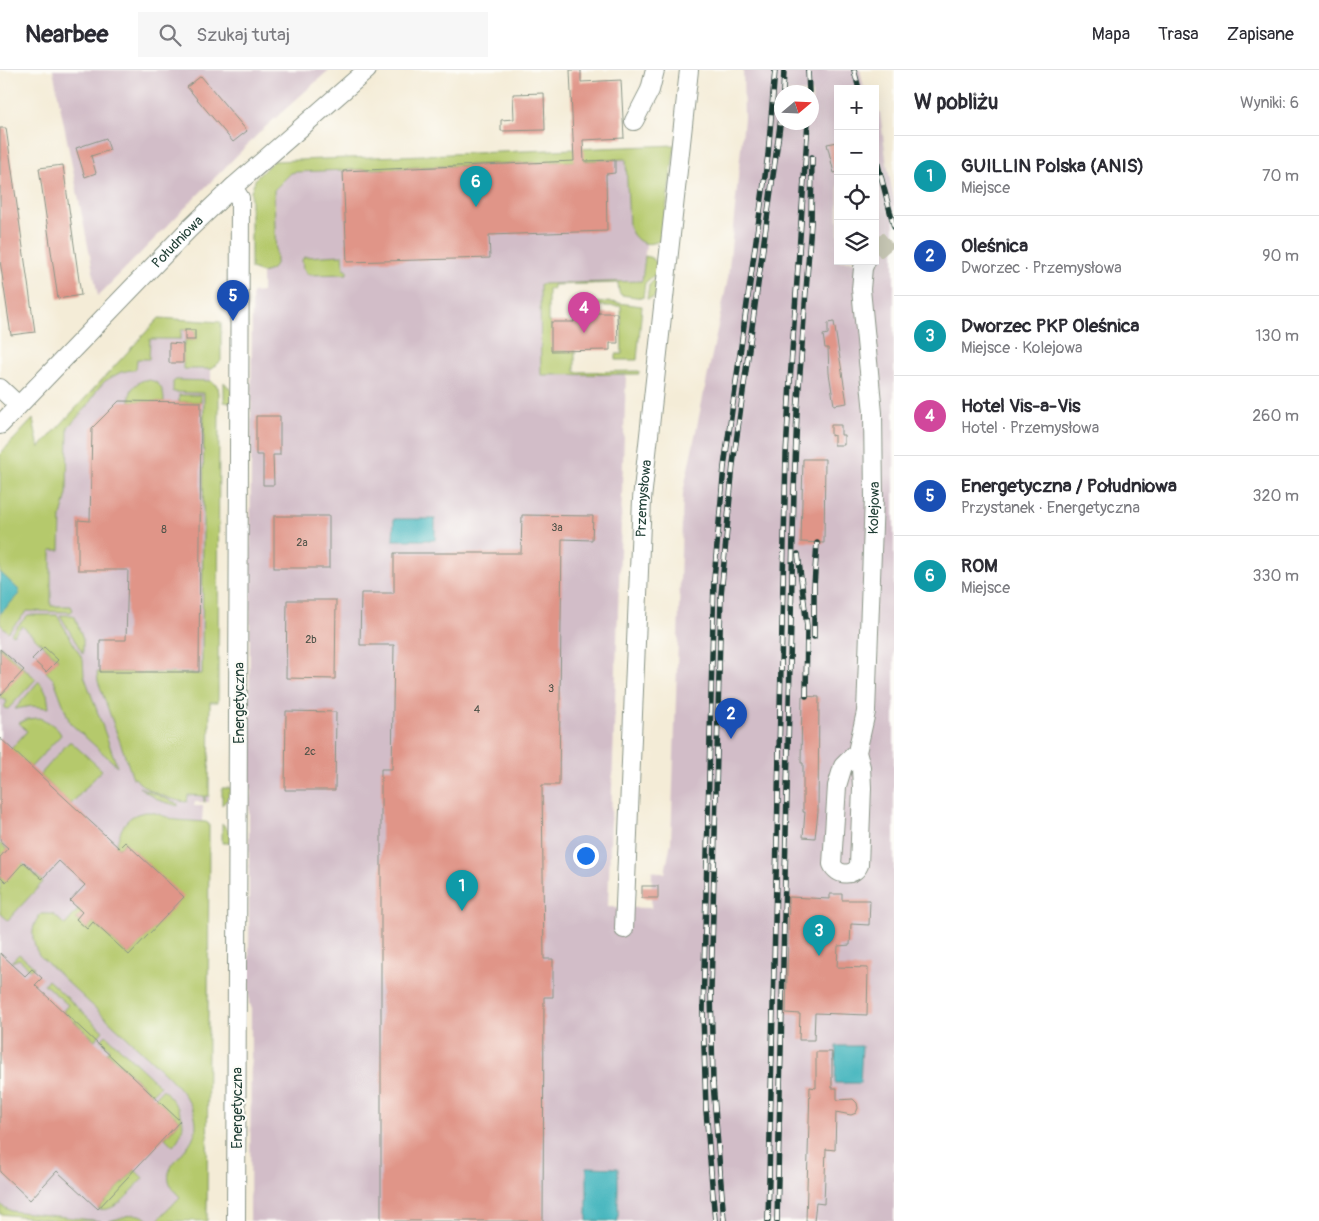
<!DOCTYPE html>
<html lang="pl">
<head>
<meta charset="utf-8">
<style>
	:root { --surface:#fff; --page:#f7f7f7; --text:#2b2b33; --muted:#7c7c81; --line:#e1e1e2; --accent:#111827 }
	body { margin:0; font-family:Pangolin,sans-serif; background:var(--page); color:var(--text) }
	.controls { position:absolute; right:15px; top:15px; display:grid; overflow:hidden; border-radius:0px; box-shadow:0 5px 20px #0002 }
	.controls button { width:45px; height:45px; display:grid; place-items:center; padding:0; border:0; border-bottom:1px solid var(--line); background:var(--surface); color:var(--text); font:25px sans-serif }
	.compass { position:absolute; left:774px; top:15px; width:45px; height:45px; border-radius:50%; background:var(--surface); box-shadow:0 5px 20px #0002; rotate:71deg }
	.you { position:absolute; left:585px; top:785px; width:18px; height:18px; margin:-12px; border:4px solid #fff; border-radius:50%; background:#1a73e8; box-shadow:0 0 0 8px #1a73e833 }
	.badge { display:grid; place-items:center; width:32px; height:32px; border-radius:50%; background:var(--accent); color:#fff; font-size:16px; font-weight:700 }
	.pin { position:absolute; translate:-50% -41px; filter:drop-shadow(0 1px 2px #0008) }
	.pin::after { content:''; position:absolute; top:26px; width:18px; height:15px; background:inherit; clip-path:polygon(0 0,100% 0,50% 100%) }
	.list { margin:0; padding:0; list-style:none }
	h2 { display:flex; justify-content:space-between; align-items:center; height:65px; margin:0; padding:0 20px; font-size:21px }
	h2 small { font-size:16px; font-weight:400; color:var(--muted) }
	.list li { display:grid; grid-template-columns:32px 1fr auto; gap:15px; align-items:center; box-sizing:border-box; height:80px; padding:0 20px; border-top:1px solid var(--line) }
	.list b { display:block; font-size:19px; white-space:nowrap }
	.list p { margin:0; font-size:16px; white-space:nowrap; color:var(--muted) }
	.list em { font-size:16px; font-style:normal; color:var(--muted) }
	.icon { flex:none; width:28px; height:28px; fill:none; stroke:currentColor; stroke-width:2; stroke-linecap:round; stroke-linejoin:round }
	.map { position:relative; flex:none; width:894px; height:1151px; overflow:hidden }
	header { display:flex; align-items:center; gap:30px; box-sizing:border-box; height:70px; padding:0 25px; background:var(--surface); border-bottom:1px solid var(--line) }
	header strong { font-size:24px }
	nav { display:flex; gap:28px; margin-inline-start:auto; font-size:18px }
	.search { width:350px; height:45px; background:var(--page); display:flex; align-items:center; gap:12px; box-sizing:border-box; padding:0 18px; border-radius:0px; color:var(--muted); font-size:19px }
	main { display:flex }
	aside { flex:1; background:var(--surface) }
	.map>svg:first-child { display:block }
	.industrial { fill:#d2bdc8; fill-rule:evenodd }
	.green { fill:#b5c96c; stroke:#6a8350 }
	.water { fill:#48b7bf; stroke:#347a7a }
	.building { fill:#e09588 }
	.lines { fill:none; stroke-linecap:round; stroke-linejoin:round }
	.minor-tunnel { stroke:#c9c9b6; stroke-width:18; stroke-dasharray:18 9; stroke-linecap:butt }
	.minor-casing { stroke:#8a9486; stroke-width:20 }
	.minor { stroke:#fff; stroke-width:18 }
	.rail-casing { stroke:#1f3d34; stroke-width:5.5 }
	.rail { stroke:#fdfcf7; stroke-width:4; stroke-dasharray:11; stroke-linecap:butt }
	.labels { text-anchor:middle; stroke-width:4.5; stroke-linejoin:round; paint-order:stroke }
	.number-label { font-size:11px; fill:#4f5349 }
	.street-label { font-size:14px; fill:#1f3d34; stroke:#fdfcf7 }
</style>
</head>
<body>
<header>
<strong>Nearbee</strong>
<div class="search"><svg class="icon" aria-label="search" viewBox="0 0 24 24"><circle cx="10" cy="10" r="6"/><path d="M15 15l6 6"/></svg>Szukaj tutaj</div>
<nav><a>Mapa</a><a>Trasa</a><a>Zapisane</a></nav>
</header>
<main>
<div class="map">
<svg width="894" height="1151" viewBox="0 0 894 1151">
	<rect width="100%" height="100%" fill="#fdfcf7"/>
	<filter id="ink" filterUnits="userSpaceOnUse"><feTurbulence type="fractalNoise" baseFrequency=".02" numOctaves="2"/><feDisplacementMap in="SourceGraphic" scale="10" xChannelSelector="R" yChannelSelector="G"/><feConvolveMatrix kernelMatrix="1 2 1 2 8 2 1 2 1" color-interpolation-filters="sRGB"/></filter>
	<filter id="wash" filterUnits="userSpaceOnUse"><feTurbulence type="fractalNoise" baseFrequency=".0096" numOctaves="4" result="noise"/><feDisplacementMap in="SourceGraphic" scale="20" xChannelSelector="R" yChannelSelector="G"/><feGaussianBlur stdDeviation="1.12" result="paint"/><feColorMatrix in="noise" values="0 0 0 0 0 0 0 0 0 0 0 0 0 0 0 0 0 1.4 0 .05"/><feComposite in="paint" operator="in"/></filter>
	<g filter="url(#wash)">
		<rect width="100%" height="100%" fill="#f4ecd7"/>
		<!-- industrial -->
		<g class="industrial">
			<polygon points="53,0 329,0 261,61 98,226"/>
			<path d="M743,0H860L864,19H838V191H875V42H880L886,89L894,131V1151H250L251,935L249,934V734L251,722L249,712L252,223L262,222V200L254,159L282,91L657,76L642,211L540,214L541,304L626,305L608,837L651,838L652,801L665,803L671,772L683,423L728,208L744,48ZM782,22H812V52H782Z"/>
			<polygon points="159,248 221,252 221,291 211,299 211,311 218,317 219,323 218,632 210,632 209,732 195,732 194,736 203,736 202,751 209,754 207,1151 63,1151 0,1144 0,384 33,349 39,378"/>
		</g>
		<!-- green -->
		<g class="green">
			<path d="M675,75L662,169C648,179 634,172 629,156L626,89L295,102L291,103L274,120L276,194L271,200L262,203L251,199V121L256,108L273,91Z"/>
			<polygon points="343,185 344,199 347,199 347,204 309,205 303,199 302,190 304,187"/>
			<path d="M645,186C657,188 659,196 660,207L653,206L645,213L643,228L621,225L619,222L618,213L553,215V219H548V252H551L552,281H575V302L639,301V304L541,305L540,214L642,211Z"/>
			<polygon points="654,210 660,211 658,223 653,228 647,229 649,215"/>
			<polygon points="611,232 642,236 637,290 616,290 616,284 622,284 621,236 581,236 581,234"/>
			<polygon points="159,248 221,252 221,291 211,299 183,299 183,274 185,274 185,270 195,270 195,260 181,260 181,269 150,269 149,289 137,289 136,299 121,302 105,311 97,320 87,337 68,357 67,424 61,446 60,480 51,480 51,536 71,536 73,540 71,542 27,541 8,562 0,554 0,384 33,349 39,378"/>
			<path d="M144,310C159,309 164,319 164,332L130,331C129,320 134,314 144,310Z"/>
			<path d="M176,310L211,311L218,317L219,323L218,632H210L209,726H205V732H204V726L188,725L187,732C173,731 143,720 135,708H133L98,611L97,602L202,604L204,323L173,322V312Z"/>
			<polygon points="224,312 231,320 234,333 224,332"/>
			<rect x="179" y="325" width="22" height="7"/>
			<polygon points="28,545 57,545 83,590 84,605 117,696 70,653 56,615 54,610 46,602 58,589 22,556 13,565 11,563"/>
			<polygon points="60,545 72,545 75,547 83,570 83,584"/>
			<polygon points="0,576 36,609 8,639 4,638 7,631 1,628 0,630 0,626 23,600 0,579"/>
			<polygon points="39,611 47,624 49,638 32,636 15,639"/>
			<path d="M39,648C48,651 58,657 61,665L31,697L11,679L27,661L19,653L27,649Z"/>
			<polygon points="69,672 71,672 102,700 71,734 40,705"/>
			<polygon points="139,717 178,734 178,736 158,730"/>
			<polygon points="222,718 232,718 230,727 222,735"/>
			<path d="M146,742H152L176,750L206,752L209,754L207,1151H157L180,1127C142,1090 213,1084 192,1038C182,1016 154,993 136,976C104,946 71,916 39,885C31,871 30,856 41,844H53L65,855L79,839L82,842L76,849L87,859L93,852L129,885L183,827L125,772L119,778L116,775C122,757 125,745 146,742Z"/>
			<polygon points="222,753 230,762 232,773 222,773"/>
			<polygon points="0,773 43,812 8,850 0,843 0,806 6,811 0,787"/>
			<polygon points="19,884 34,897 31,900 19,889 11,892"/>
			<polygon points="48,910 103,961 95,970 63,941 68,935 44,914"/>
			<polygon points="106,965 160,1016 152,1024 107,982 110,979 101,970"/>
			<path d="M163,1019C179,1038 193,1053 173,1076L165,1068L180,1051L155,1028Z"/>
			<path d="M135,1100L143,1108C132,1120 117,1143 98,1139Z"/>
			<polygon points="0,1135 11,1141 101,1151 64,1151 0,1144"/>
			<polygon points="134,1144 143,1146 149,1151 109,1151"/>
		</g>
		<!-- water -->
		<g class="water">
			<polygon points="394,449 435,449 435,470 393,470"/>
			<polygon points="0,502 19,520 19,524 0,544"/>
			<polygon points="836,976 862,976 860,1013 835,1013"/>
			<polygon points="587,1097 618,1098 618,1151 587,1151"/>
		</g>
		<g id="blocks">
			<!-- building -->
			<g class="building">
				<polygon points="570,0 581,0 581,12 621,10 624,68 583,70 584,91 615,90 615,103 606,104 607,161 489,165 490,188 347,192 343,101 574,91"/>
				<polygon points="201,6 247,61 233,72 187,17"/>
				<polygon points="544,23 545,60 501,61 501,50 514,49 513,24"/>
				<polygon points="0,58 6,58 35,262 11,265 0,191"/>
				<polygon points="106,68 110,80 91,86 96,103 85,107 76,78"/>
				<polygon points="838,72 838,102 834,103 827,74"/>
				<polygon points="63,95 81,225 58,229 39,98"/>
				<polygon points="574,243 617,243 618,273 610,273 610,280 551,281 551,252 574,252"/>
				<polygon points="834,252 847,333 834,335 829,303 828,278 825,278 823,265 828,264 828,253"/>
				<rect x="185" y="260" width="10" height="10"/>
				<polygon points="169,273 183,274 183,293 169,293"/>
				<polygon points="119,331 201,332 199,602 100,602 100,570 126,570 128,500 78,500 78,450 90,451 92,358"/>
				<polygon points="256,346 280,346 280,385 273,385 274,415 263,415 263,385 256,385"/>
				<polygon points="831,355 841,355 841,365 844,365 844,375 834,375 834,365 831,366"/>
				<polygon points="803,389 825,389 824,473 801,472"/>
				<polygon points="522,445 593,446 592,470 562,469 559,715 542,715 544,889 553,889 553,927 544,927 543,1151 381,1151 381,699 392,699 394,575 360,575 361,523 394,523 394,483 521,483"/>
				<rect x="274" y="446" width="55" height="52"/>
				<polygon points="287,530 336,530 335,609 286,608"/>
				<polygon points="44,577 58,590 46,602 32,589"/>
				<polygon points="0,579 24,600 0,626"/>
				<polygon points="802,626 819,627 818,742 815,768 803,767 805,742 803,742 803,693 801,693"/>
				<polygon points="286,641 336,642 335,720 285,720"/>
				<polygon points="0,668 119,778 125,772 184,827 129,885 93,852 87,859 76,849 82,842 70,831 85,815 59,791 42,809 24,792 6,812 0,806 0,787 8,778 0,771"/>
				<rect x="642" y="816" width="16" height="12"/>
				<polygon points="830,824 842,824 842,830 870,830 869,855 851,854 850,875 838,876 837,897 868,898 867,945 815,943 814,970 799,970 800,944 786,943 789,827 830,829"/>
				<polygon points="0,883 25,906 32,899 42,908 35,915 180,1051 98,1139 57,1101 30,1130 0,1102"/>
				<polygon points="816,982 832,982 832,1018 837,1018 837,1030 853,1029 857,1033 858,1038 856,1043 851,1045 836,1042 835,1080 826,1079 824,1134 816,1133 814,1151 806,1151 810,1017 816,1018"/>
			</g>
		</g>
	</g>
	<g filter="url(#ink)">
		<use href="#blocks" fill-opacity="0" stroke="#8a9486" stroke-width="1"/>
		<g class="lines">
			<!-- minor-tunnel -->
			<polyline class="minor-tunnel" points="875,181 894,165"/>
			<defs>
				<g id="minor">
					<polyline points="634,51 650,20 655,0"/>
					<polyline points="233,117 240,128 236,1151"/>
					<polyline points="0,318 18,335"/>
					<path id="s1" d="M0,355L188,160L233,117L367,0"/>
					<path id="s2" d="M857,682L843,696L837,716L832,794C837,806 854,807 859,795L862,718L861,697L857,682L866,642L874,428L873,343L861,219L863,198L866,191"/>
					<path id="s3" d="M624,859L642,429L689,0"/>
				</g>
			</defs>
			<!-- minor casing -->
			<use href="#minor" class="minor-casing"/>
			<!-- minor -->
			<use href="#minor" class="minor"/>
			<defs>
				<g id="rail">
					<polyline points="808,0 809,22"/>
					<polyline points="854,0 859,19"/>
					<polyline points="783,22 784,0"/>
					<polyline points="875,83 894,157"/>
					<polyline points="798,484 807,556 806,626"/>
					<polyline points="814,567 814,516 817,473"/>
					<polyline points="715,1151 706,1040 703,943 714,509 724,397 768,85 775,0"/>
					<polyline points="724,1151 713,1013 711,920 721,525 733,394 782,41"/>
					<polyline points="768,1151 786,385 790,311 808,52"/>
					<polyline points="777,1151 794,421 797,343 811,153 812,87"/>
				</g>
			</defs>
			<!-- rail casing -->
			<use href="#rail" class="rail-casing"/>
			<!-- rail -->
			<use href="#rail" class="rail"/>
		</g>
	</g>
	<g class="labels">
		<!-- number labels -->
		<g class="number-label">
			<text x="557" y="461">3a</text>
			<text x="164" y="463">8</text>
			<text x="302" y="476">2a</text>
			<text x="311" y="573">2b</text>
			<text x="551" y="622">3</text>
			<text x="477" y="643">4</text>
			<text x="310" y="685">2c</text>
		</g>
		<!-- street labels -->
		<g class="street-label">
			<text dy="5" stroke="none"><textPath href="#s1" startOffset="255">Południowa</textPath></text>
			<text dy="5" stroke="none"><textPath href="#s3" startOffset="431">Przemysłowa</textPath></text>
			<text dy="5" stroke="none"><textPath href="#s2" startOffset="512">Kolejowa</textPath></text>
			<text transform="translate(239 633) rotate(-90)" y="5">Energetyczna</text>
			<text transform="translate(237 1038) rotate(-90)" y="5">Energetyczna</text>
		</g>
	</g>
</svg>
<div class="controls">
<button>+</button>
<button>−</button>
<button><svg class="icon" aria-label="locate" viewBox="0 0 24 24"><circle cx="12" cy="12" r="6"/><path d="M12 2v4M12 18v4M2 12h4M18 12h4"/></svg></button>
<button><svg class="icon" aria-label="layers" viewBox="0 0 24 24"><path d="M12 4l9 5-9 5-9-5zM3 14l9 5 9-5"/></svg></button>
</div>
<svg class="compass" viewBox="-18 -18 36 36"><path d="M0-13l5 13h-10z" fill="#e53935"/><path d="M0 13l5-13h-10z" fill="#7c7c81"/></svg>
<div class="you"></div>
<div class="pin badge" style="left:462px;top:841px;background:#0f9aa8">1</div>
<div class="pin badge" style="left:731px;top:669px;background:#1a4fb4">2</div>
<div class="pin badge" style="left:819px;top:886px;background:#0f9aa8">3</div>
<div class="pin badge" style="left:584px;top:263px;background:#d1479c">4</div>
<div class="pin badge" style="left:233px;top:251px;background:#1a4fb4">5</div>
<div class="pin badge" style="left:476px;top:137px;background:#0f9aa8">6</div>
</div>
<aside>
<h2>W pobliżu<small>Wyniki: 6</small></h2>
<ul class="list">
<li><span class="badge" style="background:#0f9aa8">1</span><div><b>GUILLIN Polska (ANIS)</b><p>Miejsce</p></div><em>70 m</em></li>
<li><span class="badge" style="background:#1a4fb4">2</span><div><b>Oleśnica</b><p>Dworzec · Przemysłowa</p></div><em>90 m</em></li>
<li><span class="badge" style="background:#0f9aa8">3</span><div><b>Dworzec PKP Oleśnica</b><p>Miejsce · Kolejowa</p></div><em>130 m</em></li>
<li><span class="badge" style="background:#d1479c">4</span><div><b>Hotel Vis-a-Vis</b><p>Hotel · Przemysłowa</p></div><em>260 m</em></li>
<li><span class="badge" style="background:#1a4fb4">5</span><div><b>Energetyczna / Południowa</b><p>Przystanek · Energetyczna</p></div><em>320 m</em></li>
<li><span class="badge" style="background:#0f9aa8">6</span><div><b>ROM</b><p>Miejsce</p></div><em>330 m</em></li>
</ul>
</aside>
</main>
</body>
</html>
